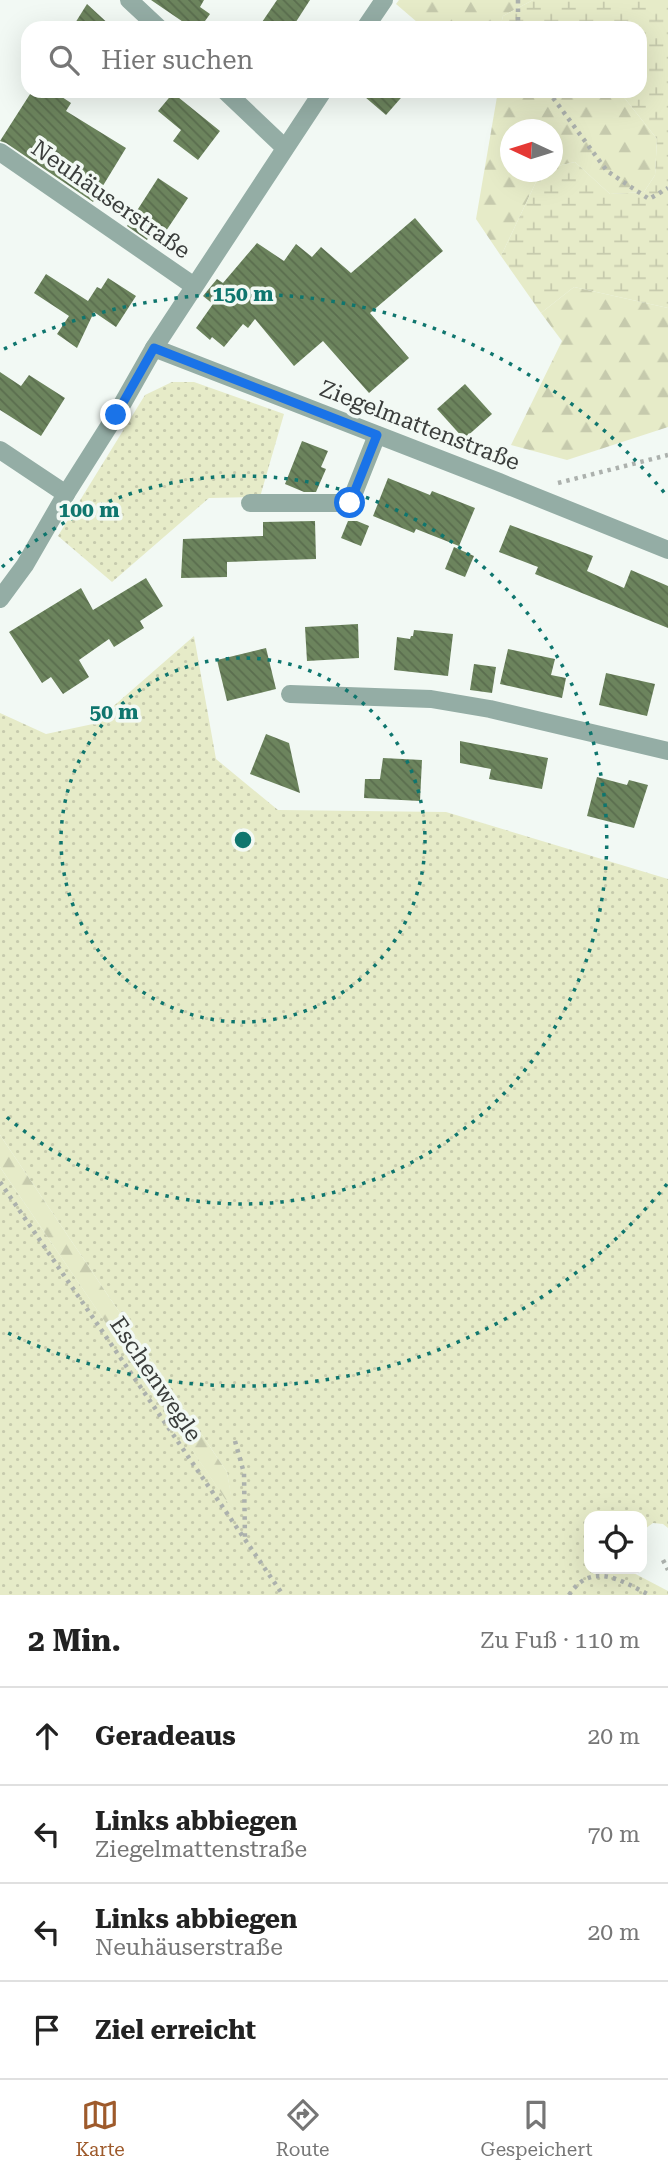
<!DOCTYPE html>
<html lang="de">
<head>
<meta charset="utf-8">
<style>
	:root { --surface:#fff; --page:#f6f6f6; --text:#222; --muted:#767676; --line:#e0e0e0; --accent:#9e5a2b }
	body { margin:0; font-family:"Roboto Serif",serif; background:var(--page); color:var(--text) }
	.controls { position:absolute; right:21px; bottom:21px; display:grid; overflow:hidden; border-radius:14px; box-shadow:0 7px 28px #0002 }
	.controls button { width:63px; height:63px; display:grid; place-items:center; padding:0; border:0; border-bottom:2px solid var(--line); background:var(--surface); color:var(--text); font:35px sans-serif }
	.compass { position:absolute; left:500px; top:119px; width:63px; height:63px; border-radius:50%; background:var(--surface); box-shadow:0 7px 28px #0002; rotate:274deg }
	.stop { position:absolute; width:21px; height:21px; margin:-16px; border:5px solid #1a73e8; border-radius:50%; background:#fff }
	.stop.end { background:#1a73e8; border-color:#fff; box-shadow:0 2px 7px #0008 }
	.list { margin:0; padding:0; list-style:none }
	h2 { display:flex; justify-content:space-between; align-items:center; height:91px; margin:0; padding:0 28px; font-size:30px }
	h2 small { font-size:23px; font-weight:400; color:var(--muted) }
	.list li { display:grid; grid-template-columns:46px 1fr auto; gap:21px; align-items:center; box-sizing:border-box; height:98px; padding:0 28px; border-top:2px solid var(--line) }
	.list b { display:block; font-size:26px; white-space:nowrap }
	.list p { margin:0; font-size:23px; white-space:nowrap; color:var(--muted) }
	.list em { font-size:23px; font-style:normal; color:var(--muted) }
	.icon { flex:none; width:38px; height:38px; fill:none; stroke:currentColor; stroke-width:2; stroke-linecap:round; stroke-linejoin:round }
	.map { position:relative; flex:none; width:668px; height:1595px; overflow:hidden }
	.search { position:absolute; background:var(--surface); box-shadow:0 7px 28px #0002; left:21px; right:21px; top:21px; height:77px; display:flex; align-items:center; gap:18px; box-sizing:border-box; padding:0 24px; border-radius:21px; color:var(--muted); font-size:26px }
	.sheet { height:483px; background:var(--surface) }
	nav { display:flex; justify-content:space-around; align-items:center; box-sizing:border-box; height:98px; border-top:2px solid var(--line); background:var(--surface); font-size:19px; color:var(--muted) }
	nav a { display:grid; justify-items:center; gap:4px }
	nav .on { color:var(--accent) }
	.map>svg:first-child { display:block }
	.grass { fill:url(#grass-dots) }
	.forest { fill:url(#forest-firs) }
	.wetland { fill:url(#wetland-marsh) }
	.building { fill:url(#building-back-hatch) }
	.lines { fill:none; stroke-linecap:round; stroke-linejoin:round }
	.path { stroke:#acb1ad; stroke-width:4.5; stroke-dasharray:3.5 5; stroke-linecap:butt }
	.minor { stroke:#94ada5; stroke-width:18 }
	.route { stroke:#1a73e8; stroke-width:9 }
	.ring { fill:none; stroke:#0f766e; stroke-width:3.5; stroke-dasharray:3.5 7 }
	.labels { text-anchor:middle; stroke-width:7; stroke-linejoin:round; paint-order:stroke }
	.street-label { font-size:23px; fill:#3a3d3b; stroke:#f2f9f4 }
	.centre { fill:#0f766e; stroke:#f2f9f4; stroke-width:3.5 }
	.ring-label { font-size:21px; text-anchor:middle; font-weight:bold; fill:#0f766e; stroke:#f2f9f4; stroke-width:7; stroke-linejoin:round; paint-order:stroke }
</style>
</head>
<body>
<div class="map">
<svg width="668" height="1595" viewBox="0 0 668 1595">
	<defs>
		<pattern id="grass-dots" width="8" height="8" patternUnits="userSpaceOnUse" patternTransform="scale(1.75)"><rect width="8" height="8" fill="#e6ebc8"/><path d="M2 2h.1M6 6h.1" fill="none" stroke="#c6caad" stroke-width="1.8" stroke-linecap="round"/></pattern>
		<pattern id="forest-firs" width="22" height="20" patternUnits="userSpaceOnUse" patternTransform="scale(1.75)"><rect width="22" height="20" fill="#e6ebc8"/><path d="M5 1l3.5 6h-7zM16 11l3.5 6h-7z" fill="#c6caad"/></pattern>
		<pattern id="wetland-marsh" width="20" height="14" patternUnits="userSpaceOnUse" patternTransform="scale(1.75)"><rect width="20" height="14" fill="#e6ebc8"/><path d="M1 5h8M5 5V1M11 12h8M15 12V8" fill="none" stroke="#c6caad"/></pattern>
		<pattern id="building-back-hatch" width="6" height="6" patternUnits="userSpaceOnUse" patternTransform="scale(1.75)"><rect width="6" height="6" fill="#6c845d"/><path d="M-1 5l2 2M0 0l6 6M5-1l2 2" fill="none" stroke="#5a6d4e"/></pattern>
	</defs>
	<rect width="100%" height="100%" fill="#f2f9f4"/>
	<!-- grass -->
	<g class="grass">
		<polygon points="172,382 194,382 284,414 260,497 209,498 112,582 58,536 145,395"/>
		<polygon points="194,636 216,759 278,810 446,812 668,879 668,1528 663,1524 653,1523 642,1531 642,1516 589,1516 589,1569 626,1569 668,1591 668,1595 0,1595 0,1167 233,1510 227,1472 0,1135 0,713 46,734 93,724"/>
	</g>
	<!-- forest -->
	<g class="forest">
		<polygon points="399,0 533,0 503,16 500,28 424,28 396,4"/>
		<polygon points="498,91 619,91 657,139 655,175 644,192 610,194 575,162 553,167 552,130 510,130 510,172 546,172 536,182 501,256 476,219"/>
		<polygon points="574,287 668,308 668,427 567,460 511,445 562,341 541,313"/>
		<polygon points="0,1135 227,1472 234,1512 0,1167"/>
	</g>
	<!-- wetland -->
	<polygon class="wetland" points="533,0 668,0 668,308 574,287 541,313 501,256 536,182 546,172 552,172 553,167 575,162 610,194 644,192 655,175 657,139 619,91 640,91 640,28 500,28 503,16"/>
	<!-- building -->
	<g class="building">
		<polygon points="151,0 204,0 200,7 210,14 200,28 192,28"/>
		<polygon points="277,0 310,0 292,28 258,28"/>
		<polygon points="87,4 113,28 72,28"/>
		<polygon points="32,91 53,91 71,103 66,111 126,148 93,202 6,143 0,141"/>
		<polygon points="358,91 407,91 386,115"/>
		<polygon points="173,93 220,131 198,160 173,141 181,130 158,111"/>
		<polygon points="158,178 188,198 162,237 153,231 147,240 127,226"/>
		<polygon points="415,218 443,251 370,313 409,358 369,393 323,341 294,366 255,319 248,328 243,324 224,347 212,337 210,340 196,328 213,304 203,296 217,279 223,283 257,243 284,261 296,244 312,257 321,247 351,273"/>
		<polygon points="46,274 88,301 97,287 101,289 108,278 136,296 116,327 94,312 77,348 57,334 69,316 34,293"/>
		<polygon points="0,372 21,386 29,375 65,398 41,436 0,410"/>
		<polygon points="465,384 492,414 464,439 437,409"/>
		<polygon points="302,441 328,451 321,467 326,469 316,492 304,492 285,484"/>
		<polygon points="388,478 430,495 432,491 475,508 459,546 416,529 414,533 373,516"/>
		<polygon points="315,521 316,559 227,562 227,577 181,578 183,539 263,536 263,522"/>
		<polygon points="348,521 357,521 369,526 361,546 341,538"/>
		<polygon points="510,525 593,556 587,571 624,588 631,570 668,586 668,628 535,574 538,567 499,552"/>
		<polygon points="454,547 474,556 465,577 445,569"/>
		<polygon points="146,578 163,606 140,621 144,628 114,647 109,639 79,660 89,677 63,694 51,677 42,683 9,632 81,588 93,610"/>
		<polygon points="358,624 359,658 307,661 305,627"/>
		<polygon points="414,630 453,634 448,676 394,670 397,637 410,639 411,636 413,636"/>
		<polygon points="266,648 276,689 227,701 217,660"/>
		<polygon points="508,649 555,659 551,675 566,678 562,698 500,684"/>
		<polygon points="474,664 496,667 492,693 470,690"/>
		<polygon points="606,673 655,684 647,716 599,705"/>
		<polygon points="266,734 289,743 300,793 250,774"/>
		<polygon points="460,741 548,758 542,789 489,779 491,769 460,763"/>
		<polygon points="383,758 422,760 420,801 364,798 365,779 380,779"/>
		<polygon points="597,777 627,785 629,780 648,785 634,828 587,816"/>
	</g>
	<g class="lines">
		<!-- path -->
		<g class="path">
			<polyline points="518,0 518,21 520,28"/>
			<polyline points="548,91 607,171 649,199 668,188"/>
			<polyline points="558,483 668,455"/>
			<polyline points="0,1182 283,1595"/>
			<polyline points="235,1441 244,1473 245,1540"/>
			<polyline points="663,1560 668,1570"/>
			<path d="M569,1595C591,1561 621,1580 649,1595"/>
		</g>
		<!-- minor -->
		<g class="minor">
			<polyline points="129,0 159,28"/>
			<polyline points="365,28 384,0"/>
			<polyline points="225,91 285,148"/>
			<polyline points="0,152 194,286"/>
			<polyline points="154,348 499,482 668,550"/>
			<polyline points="0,450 66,494"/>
			<polyline points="250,503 350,503 377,435"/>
			<polyline points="0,599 25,565 66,494 116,415 154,348 323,91"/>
			<polyline points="290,694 431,699 490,709 668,751"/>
		</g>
	</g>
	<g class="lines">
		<!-- route -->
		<polyline class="route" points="116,415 154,348 377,435 350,503"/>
	</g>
	<!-- distance rings -->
	<g class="ring">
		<circle cx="243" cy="840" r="182"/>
		<path d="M2 567A364 364 0 1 1 2 1113"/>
		<path d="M667 1184A546 546 0 0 1 4 1331M4 349A546 546 0 0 1 667 496"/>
	</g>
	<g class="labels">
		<!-- street labels -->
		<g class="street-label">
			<text transform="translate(111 199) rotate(35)" y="8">Neuhäuserstraße</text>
			<text transform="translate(420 425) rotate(21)" y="8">Ziegelmattenstraße</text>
			<text transform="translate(156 1379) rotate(56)" y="8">Eschenwegle</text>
		</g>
	</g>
	<circle cx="243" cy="840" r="10" class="centre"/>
	<g class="ring-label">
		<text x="243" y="301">150 m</text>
		<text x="89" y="517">100 m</text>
		<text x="114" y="719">50 m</text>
	</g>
</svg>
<div class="controls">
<button><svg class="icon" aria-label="locate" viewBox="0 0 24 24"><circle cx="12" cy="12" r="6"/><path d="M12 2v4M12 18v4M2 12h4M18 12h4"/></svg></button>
</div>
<svg class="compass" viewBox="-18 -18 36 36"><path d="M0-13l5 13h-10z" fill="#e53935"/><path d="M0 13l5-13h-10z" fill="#767676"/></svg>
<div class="stop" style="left:350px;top:503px"></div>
<div class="stop end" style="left:116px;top:415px"></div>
<div class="search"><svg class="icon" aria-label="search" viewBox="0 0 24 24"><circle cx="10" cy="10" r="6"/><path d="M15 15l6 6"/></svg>Hier suchen</div>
</div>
<section class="sheet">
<h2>2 Min.<small>Zu Fuß · 110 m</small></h2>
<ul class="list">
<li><svg class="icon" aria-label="ahead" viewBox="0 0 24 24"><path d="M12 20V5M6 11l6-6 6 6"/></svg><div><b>Geradeaus</b></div><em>20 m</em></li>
<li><svg class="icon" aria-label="left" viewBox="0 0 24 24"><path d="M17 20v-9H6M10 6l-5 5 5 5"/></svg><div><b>Links abbiegen</b><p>Ziegelmattenstraße</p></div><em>70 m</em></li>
<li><svg class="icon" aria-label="left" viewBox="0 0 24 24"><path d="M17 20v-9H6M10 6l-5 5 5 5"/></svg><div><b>Links abbiegen</b><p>Neuhäuserstraße</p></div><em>20 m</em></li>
<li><svg class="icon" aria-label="arrive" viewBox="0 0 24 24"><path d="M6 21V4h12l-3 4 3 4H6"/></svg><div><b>Ziel erreicht</b></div></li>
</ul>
</section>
<nav>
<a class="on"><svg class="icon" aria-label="map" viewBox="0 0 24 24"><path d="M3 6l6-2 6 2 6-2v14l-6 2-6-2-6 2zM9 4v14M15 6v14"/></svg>Karte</a>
<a><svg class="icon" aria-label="directions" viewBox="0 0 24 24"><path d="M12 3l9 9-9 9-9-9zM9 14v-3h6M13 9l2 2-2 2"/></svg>Route</a>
<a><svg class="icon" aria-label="saved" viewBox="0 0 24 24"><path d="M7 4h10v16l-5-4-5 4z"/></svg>Gespeichert</a>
</nav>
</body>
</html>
